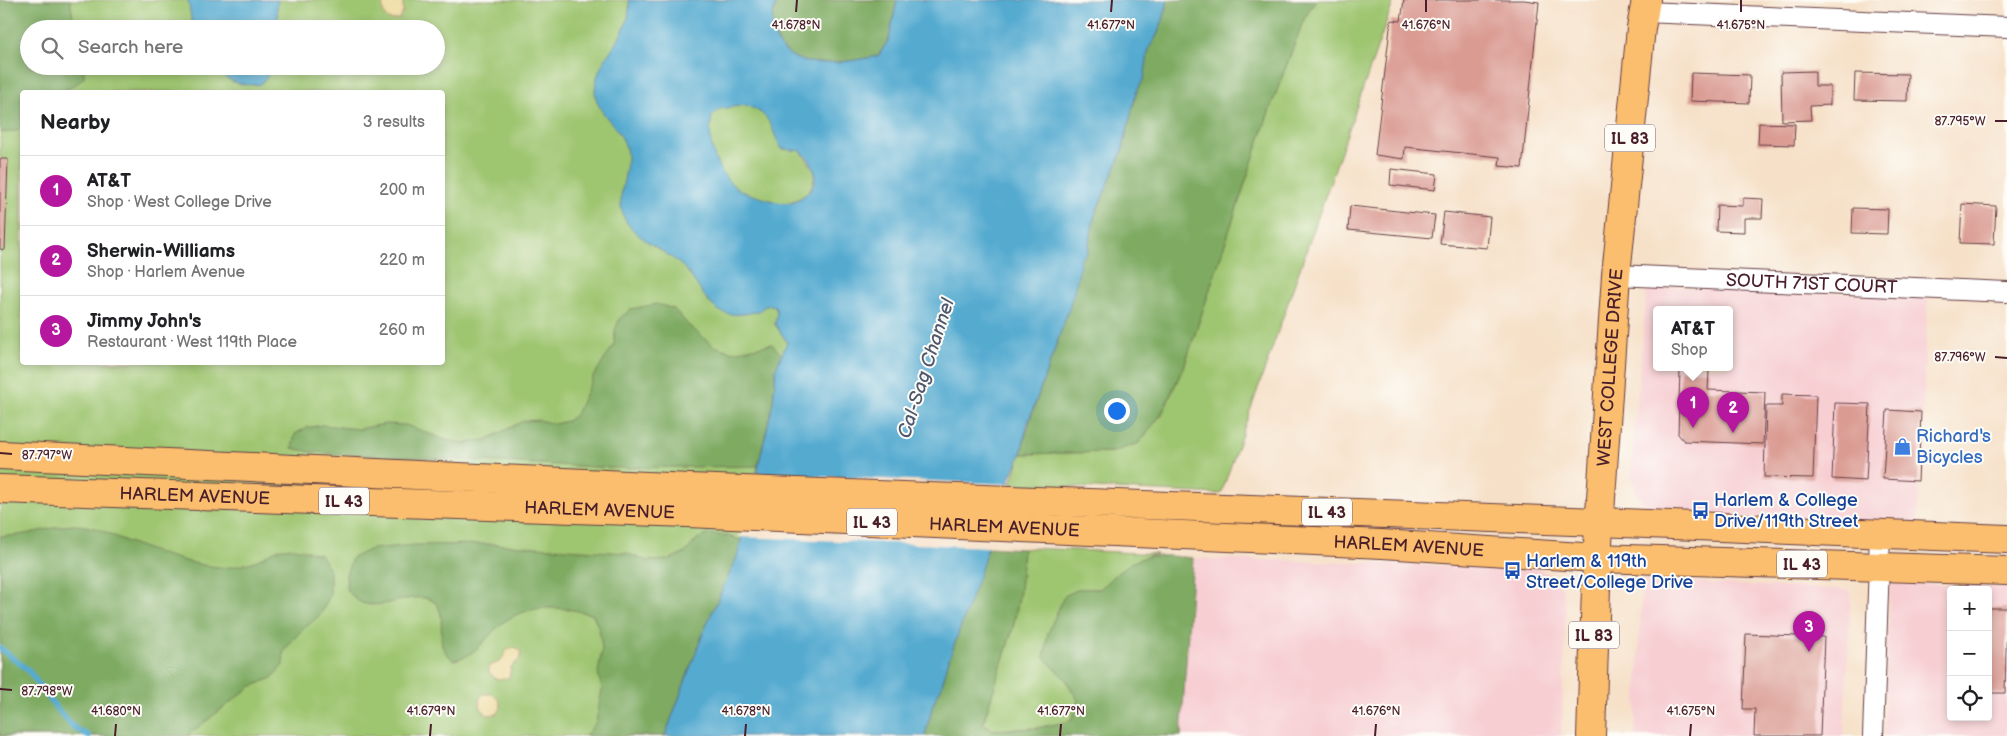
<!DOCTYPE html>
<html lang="en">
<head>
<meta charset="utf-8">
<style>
	:root { --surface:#fff; --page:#f6f6f6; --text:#202124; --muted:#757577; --line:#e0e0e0; --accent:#b5179e }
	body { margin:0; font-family:"Balsamiq Sans",sans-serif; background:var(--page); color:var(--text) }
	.controls { position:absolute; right:15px; bottom:15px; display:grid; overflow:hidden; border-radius:5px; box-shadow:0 2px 8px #0003 }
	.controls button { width:45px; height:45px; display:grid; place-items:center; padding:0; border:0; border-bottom:1px solid var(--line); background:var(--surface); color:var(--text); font:25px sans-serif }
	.you { position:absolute; left:1116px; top:410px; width:18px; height:18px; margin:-12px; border:4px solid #fff; border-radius:50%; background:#1a73e8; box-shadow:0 0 0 8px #1a73e833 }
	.badge { display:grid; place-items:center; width:32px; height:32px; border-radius:50%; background:var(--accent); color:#fff; font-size:16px; font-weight:700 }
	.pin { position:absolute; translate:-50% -41px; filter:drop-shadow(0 1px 2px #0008) }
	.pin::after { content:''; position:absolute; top:26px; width:18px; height:15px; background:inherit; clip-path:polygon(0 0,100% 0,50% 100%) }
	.popup { position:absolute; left:1653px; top:306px; width:80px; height:65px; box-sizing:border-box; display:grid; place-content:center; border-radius:5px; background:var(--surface); filter:drop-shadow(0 1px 4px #0005); font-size:16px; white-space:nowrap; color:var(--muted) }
	.popup b { font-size:19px; color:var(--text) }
	.popup::after { content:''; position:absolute; left:50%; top:100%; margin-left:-10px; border:10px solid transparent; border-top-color:var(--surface) }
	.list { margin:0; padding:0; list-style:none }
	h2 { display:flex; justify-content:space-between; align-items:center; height:65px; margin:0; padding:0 20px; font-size:21px }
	h2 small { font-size:16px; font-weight:400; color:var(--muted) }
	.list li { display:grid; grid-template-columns:32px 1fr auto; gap:15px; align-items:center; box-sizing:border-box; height:70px; padding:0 20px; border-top:1px solid var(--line) }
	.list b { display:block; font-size:19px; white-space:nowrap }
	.list p { margin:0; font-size:16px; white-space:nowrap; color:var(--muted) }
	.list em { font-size:16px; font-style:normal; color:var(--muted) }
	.icon { flex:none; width:28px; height:28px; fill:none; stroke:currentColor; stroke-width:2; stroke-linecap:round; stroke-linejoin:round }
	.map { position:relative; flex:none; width:2007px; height:736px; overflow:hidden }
	.search { position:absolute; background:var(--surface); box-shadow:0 2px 8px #0003; left:20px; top:20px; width:425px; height:55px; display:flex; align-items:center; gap:12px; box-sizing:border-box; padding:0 18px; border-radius:28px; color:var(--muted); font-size:19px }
	.panel { position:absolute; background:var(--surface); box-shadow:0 2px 8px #0003; left:20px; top:90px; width:425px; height:275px; border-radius:5px }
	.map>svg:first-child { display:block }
	.built { fill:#f7cfd3; fill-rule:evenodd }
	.green { fill:#9ec570; stroke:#74724e; fill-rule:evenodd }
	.forest { fill:#7eaa62; stroke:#646446 }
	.sand { fill:#eeda9e; stroke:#9c7c64 }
	.water { fill:#54aad0; stroke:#4f647e; fill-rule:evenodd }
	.pier { fill:#f6e0c7 }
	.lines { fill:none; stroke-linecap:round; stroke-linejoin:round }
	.stream { stroke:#54aad0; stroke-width:5.5 }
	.building { fill:#da9b93 }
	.street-casing { stroke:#643c42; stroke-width:22 }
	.primary-casing { stroke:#643c42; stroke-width:30 }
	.street { stroke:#fff; stroke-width:20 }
	.primary { stroke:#fabe6e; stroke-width:28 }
	.ticks { fill:none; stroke:#4a1f2b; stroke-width:2 }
	.labels { text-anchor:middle; stroke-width:4; stroke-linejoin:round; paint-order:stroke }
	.shield { fill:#fdfcf7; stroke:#806168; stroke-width:1 }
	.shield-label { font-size:16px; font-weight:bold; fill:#4a1f2b }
	.street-label { font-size:18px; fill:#4a1f2b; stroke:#fdfcf7 }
	.shop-label { font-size:18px; fill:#366cbe; stroke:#fdfcf7; text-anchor:start }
	.transit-label { font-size:18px; fill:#164399; stroke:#fdfcf7; text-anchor:start }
	.water-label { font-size:19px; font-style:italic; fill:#4e576d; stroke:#fdfcf7 }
	.ticks-label { font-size:12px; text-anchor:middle; fill:#4a1f2b; stroke:#fdfcf7; stroke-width:4; stroke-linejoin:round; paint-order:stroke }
</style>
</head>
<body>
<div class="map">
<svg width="2007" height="736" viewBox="0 0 2007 736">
	<rect width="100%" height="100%" fill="#fdfcf7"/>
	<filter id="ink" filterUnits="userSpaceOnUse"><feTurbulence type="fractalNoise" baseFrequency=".02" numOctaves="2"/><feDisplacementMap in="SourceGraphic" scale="10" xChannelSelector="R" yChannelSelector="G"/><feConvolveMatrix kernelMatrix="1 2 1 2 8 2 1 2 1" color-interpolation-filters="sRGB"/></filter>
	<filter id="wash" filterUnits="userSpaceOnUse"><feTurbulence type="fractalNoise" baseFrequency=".0096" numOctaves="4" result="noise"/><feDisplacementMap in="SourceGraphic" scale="20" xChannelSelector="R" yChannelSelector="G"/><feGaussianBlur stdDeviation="1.12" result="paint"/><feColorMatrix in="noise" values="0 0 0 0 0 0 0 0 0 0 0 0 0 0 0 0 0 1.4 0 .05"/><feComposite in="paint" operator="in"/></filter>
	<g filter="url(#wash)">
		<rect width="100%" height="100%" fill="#f6e0c7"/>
		<!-- built -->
		<g class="built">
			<path d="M1647,286L1928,297L1917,526L1664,514L1649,508L1637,496L1631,474ZM1657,309H1729V367H1657Z"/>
			<polygon points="1193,558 1535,568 1550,574 1562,587 1566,611 1561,736 1181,736"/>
			<polygon points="1642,580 1851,590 1844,736 1635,736"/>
			<path d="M1890,582L2007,587V736H1884ZM1951,590H1988V717H1951Z"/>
		</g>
		<!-- green -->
		<g class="green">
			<path d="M0,0H897L801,151L815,171C813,192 805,198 785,203L743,314L759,311C764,306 768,304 775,306L777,313L775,324L787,342L737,557L665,736H0ZM29,29H436V66H29ZM22,92H442V362H22Z"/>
			<polygon points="1316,0 1394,0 1221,494 1011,484 1021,454 1113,452 1161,416 1185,364 1267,117 1304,19"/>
			<path d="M1032,548L1157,554C1131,559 1119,571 1100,589H1079L1044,658L1066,680L1078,700L1071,721L1037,728L993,730L983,723L1013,628L1020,591L1023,549Z"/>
		</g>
		<!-- forest -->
		<g class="forest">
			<path d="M0,0H70L75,29H29V66H84V77C65,97 48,92 22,92V130L0,133Z"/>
			<path d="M778,0H897L889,39L878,56C857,60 830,65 808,62C777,56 764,27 778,0Z"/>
			<path d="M1168,0H1316L1304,19L1267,117L1185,364L1161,415L1139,443L1113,452L1021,454C1033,399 1059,347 1072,293C1075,281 1079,271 1080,259L1087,253L1095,214L1122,152L1136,93L1144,78L1149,48L1156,37L1163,20Z"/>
			<polygon points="657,304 674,309 688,325 714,346 733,352 772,344 782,355 776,368 773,403 758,466 615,468 310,452 292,448 295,434 306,428 322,425 358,429 386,424 406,425 446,440 466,443 486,440 523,421 539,420 554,424 567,421 576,414 594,375 614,345 615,330 620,318 631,309"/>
			<path d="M73,525C98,526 104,532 126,541C151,551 191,565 218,567C232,569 248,564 262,558C267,555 273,551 279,549C292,545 307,551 320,554L330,571V595L321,614L297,635L284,651L283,665L272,678L250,687L187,736H0V536C25,537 48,527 73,525Z"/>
			<path d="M708,534L728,536L741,540L737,557L705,628L665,736H585L596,722L602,689L598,673L602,649L599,629L593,615C564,606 530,603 504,622C485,636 479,656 453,660C450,657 445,652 443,648C438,634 447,611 433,601C414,589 378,614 358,601C354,598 350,593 347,590L346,575L352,558L371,549L415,545L491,544L626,553L647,561L667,560L685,553L697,539Z"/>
			<path d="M988,547L1023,549L1020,591L1013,628L983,723L993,730L1037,728L1071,721L1078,700L1066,680L1044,658L1048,633L1064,596L1079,589H1100C1137,554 1143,553 1193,558L1181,736H925L933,704L941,688L949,659Z"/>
		</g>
		<!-- sand -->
		<g class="sand">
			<path d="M383,0H403V12L399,19L390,20C382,16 382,8 383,0Z"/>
			<polygon points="515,647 521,652 520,659 511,667 509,678 496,679 489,672 489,666 500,662 507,650"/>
			<polygon points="483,694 492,694 499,700 501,708 497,714 487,715 481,708 479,700"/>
		</g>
		<!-- water -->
		<g class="water">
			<polygon points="188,0 278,0 277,9 279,29 193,29"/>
			<path d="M629,0H778C764,27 777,56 808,62C831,65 856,60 878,56L889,39L897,0H1168L1163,20L1156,37L1149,48L1144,78L1136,93L1122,152L1095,214L1087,253L1080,259L1079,272L1070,306L1027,426L1021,454L1007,486L979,576L949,659L941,688L933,704L925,736H665L705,628L737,557L773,403L776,368L787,342L775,324L777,313L775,306C768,304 764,306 759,311C746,314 728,318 715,308C706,301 694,279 685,269C669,251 632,239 623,215C615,192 633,168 625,145C618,124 595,113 595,90C597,53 633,38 629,0ZM745,105C774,115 769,128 782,149L801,151C806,156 812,162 814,170C820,187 801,202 785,203C778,203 770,200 763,198C757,196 750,195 744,192C717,180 706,143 712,116L720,109Z"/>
			<path d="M212,66H275L261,84C241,87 225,81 212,66Z"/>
		</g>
		<!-- pier -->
		<polygon class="pier" points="754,474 1011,484 989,547 739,537"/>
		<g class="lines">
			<!-- stream -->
			<polyline class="stream" points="0,648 28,670 57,709 73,727 89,736"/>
		</g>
		<g id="blocks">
			<!-- building -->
			<g class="building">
				<polygon points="1404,0 1524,0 1539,2 1522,168 1499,166 1500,157 1405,147 1404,159 1375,155 1391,20 1401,21"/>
				<polygon points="1815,71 1815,86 1830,86 1830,105 1810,106 1811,120 1782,121 1781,72"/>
				<polygon points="1691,73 1750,75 1749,103 1690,101"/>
				<polygon points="1855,73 1908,74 1907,101 1854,100"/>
				<polygon points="1759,123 1795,124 1794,145 1758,144"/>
				<polygon points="0,159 8,159 5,250 0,249"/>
				<polygon points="1391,169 1437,174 1435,190 1390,185"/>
				<polygon points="1743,198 1763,199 1762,218 1744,218 1744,232 1716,231 1717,205 1743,206"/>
				<polygon points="1962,204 1996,206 1994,244 1960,243"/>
				<polygon points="1350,206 1435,215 1432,238 1348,230"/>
				<polygon points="1853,208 1888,209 1887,234 1852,233"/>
				<polygon points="1444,212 1490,217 1487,248 1440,244"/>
				<polygon points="1680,370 1709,371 1708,390 1765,392 1763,444 1684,441 1678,434"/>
				<polygon points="1782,394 1816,395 1813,478 1764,477 1766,406 1782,406"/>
				<polygon points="1835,403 1870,404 1866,481 1832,479"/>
				<polygon points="1887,410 1921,412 1918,481 1883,479"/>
				<polygon points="1988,608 2007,608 2005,693 1988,693"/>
				<polygon points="1746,634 1824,637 1820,736 1754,736 1755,709 1743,709"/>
			</g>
		</g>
	</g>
	<g filter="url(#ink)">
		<use href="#blocks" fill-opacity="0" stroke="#643c42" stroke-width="1"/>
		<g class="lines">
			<defs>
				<g id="street">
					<polyline points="1644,12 2007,27"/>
					<path id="s1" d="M1616,275L2007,292"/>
					<polyline points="1873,736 1880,534"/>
				</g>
				<g id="primary">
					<polyline points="0,455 689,488 1599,522 2007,539"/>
					<path id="s2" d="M0,489L688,513L1382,544L1597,558L2007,571"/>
					<path id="s3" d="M1591,736L1597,558L1616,275L1641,28L1646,0"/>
				</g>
			</defs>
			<!-- street casing -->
			<use href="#street" class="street-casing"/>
			<!-- primary casing -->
			<use href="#primary" class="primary-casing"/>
			<!-- street -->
			<use href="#street" class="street"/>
			<!-- primary -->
			<use href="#primary" class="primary"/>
		</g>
	</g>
	<!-- ticks -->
	<path class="ticks" d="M796,12L797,0M1111,12L1112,0M1426,12V0M1741,12V0M1995,121H2007M1995,357L2007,358M0,453L12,454M0,689L12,690M115,736L116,724M430,736L431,724M745,736L746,724M1060,736L1061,724M1375,736L1376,724M1690,736L1691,724"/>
	<!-- icons -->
	<defs>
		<symbol id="shop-bare" viewBox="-9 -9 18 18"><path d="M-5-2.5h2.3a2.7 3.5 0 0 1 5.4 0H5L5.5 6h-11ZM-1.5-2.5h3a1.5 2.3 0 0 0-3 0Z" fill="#3f7fe0" stroke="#fdfcf7" stroke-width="2.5" paint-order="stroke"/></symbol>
		<symbol id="bus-bare" viewBox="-9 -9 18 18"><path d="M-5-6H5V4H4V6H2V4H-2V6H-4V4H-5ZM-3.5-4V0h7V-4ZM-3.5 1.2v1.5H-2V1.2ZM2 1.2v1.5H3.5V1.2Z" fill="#1a4fb4" stroke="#fdfcf7" stroke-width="2.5" paint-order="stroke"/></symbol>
	</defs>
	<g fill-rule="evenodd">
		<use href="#shop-bare" x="1890" y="434" width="25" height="25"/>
		<use href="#bus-bare" x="1688" y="498" width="25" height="25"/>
		<use href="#bus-bare" x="1500" y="558" width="25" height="25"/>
	</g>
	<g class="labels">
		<!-- shield labels -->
		<g class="shield">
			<rect x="1605" y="124.5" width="50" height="27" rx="4"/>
			<rect x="319" y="487.5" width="50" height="27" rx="4"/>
			<rect x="1302" y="498.5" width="50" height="27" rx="4"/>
			<rect x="847" y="508.5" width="50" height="27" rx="4"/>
			<rect x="1777" y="550.5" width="50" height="27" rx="4"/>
			<rect x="1569" y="621.5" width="50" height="27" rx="4"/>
		</g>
		<g class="shield-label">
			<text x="1630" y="144">IL 83</text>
			<text x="344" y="507">IL 43</text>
			<text x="1327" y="518">IL 43</text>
			<text x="872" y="528">IL 43</text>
			<text x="1802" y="570">IL 43</text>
			<text x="1594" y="641">IL 83</text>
		</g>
		<!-- street labels -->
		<g class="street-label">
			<text dy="6" stroke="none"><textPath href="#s1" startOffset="196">SOUTH 71ST COURT</textPath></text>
			<text dy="6" stroke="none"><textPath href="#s3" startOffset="369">WEST COLLEGE DRIVE</textPath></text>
			<text dy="6" stroke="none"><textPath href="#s2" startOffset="195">HARLEM AVENUE</textPath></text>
			<text dy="6" stroke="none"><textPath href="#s2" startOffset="600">HARLEM AVENUE</textPath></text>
			<text dy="6" stroke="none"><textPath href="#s2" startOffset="1005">HARLEM AVENUE</textPath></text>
			<text dy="6" stroke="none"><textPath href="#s2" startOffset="1410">HARLEM AVENUE</textPath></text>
		</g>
		<!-- shop labels -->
		<g class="shop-label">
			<text x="1916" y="442">Richard's<tspan x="1916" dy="21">Bicycles</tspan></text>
		</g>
		<!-- transit labels -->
		<g class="transit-label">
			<text x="1714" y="506">Harlem &amp; College<tspan x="1714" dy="21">Drive/119th Street</tspan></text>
			<text x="1526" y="567">Harlem &amp; 119th<tspan x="1526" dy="21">Street/College Drive</tspan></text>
		</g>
		<!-- water labels -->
		<g class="water-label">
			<text transform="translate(925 368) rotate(-72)" y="7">Cal-Sag Channel</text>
		</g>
	</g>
	<g class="ticks-label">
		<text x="796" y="29">41.678°N</text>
		<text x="1111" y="29">41.677°N</text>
		<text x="1426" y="29">41.676°N</text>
		<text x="1741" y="29">41.675°N</text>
		<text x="1960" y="125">87.795°W</text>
		<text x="1960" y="361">87.796°W</text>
		<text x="47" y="459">87.797°W</text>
		<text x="47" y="695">87.798°W</text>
		<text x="116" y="715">41.680°N</text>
		<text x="431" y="715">41.679°N</text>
		<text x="746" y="715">41.678°N</text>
		<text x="1061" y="715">41.677°N</text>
		<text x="1376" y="715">41.676°N</text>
		<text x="1691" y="715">41.675°N</text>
	</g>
</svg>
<div class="controls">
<button>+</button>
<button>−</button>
<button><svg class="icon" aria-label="locate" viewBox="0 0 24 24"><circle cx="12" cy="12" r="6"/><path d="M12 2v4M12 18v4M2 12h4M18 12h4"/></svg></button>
</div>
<div class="you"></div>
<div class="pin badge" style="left:1693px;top:428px">1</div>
<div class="popup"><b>AT&amp;T</b>Shop</div>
<div class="pin badge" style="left:1733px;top:433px">2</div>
<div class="pin badge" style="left:1809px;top:652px">3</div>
<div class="search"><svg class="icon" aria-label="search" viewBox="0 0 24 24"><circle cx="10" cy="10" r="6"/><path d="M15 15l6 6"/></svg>Search here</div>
<section class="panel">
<h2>Nearby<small>3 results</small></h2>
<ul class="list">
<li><span class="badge">1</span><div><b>AT&amp;T</b><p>Shop · West College Drive</p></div><em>200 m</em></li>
<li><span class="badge">2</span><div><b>Sherwin-Williams</b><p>Shop · Harlem Avenue</p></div><em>220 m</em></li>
<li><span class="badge">3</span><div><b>Jimmy John's</b><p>Restaurant · West 119th Place</p></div><em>260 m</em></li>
</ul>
</section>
</div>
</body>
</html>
